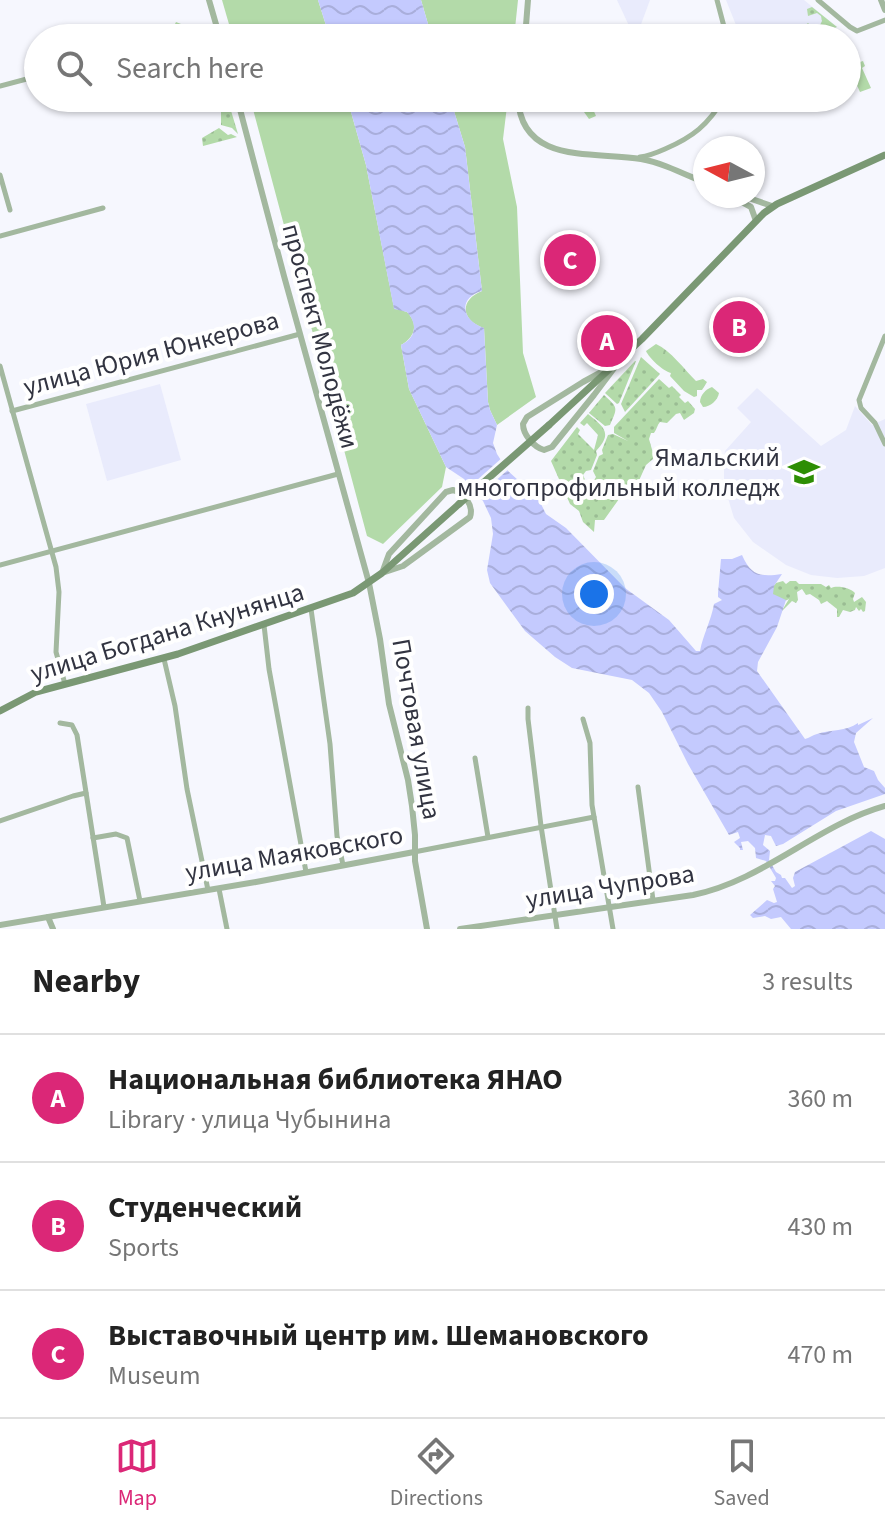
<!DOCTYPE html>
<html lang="en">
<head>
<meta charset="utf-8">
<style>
	:root { --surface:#fff; --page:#f2f2f2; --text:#222; --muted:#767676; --line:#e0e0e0; --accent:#db2777 }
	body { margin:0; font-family:"Source Sans 3",sans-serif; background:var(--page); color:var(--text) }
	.compass { position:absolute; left:693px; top:136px; width:72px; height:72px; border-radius:50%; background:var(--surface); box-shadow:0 2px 6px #0004; rotate:277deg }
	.you { position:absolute; left:594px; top:594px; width:28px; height:28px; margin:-20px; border:6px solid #fff; border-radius:50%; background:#1a73e8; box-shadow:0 0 0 12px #1a73e833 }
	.badge { display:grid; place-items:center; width:52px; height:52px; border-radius:50%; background:var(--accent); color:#fff; font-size:26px; font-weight:700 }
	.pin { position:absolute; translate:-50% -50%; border:4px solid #fff; box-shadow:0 2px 8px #0006 }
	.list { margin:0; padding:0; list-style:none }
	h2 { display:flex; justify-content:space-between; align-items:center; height:104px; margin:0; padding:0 32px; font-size:34px }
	h2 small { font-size:26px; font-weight:400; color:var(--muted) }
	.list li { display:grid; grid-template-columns:52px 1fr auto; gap:24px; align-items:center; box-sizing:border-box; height:128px; padding:0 32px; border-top:2px solid var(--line) }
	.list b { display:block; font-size:30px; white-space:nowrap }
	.list p { margin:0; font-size:26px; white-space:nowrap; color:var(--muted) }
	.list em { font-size:26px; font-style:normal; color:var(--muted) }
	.icon { flex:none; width:44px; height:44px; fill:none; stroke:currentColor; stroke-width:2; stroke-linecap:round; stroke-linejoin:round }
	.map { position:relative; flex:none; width:885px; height:929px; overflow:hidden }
	.search { position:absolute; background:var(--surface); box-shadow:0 2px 6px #0004; left:24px; right:24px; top:24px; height:88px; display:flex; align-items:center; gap:20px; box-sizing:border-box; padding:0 28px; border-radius:44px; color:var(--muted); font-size:30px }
	.sheet { height:488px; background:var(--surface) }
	nav { display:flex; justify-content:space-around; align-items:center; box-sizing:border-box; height:112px; border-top:2px solid var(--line); background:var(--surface); font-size:22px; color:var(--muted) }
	nav a { display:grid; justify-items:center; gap:4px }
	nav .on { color:var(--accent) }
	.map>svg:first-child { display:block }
	.built { fill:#e9ebfc }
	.grass { fill:url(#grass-dots) }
	.forest { fill:url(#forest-crowns) }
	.park { fill:#b3daa9 }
	.water { fill:url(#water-waves) }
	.pier { fill:#f6f7fe }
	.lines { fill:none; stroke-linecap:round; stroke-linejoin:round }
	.minor { stroke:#a3b89f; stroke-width:5 }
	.tertiary { stroke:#a3b89f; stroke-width:6 }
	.secondary { stroke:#7a9874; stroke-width:7 }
	.secondary-bridge { stroke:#7a9874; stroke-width:7 }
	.labels { text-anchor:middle; stroke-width:8; stroke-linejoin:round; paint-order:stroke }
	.street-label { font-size:26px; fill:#323441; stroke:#fff }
	.poi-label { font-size:26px; fill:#323441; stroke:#fff; text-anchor:end }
</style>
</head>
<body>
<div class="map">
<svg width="885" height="929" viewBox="0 0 885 929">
	<defs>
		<pattern id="grass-dots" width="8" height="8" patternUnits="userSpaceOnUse" patternTransform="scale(2)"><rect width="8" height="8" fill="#b3daa9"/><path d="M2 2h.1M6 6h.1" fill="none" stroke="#9abc93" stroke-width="1.8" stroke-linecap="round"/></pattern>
		<pattern id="forest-crowns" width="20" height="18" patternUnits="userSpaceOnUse" patternTransform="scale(2)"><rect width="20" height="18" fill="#b3daa9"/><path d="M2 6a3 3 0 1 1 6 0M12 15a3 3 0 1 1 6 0" fill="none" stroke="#9abc93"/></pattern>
		<pattern id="water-waves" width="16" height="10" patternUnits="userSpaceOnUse" patternTransform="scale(2)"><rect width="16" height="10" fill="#c4cafe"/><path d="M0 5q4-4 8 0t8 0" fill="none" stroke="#a9aedb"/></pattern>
	</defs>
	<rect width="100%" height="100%" fill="#f6f7fe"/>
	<!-- built -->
	<g class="built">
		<polygon points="617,0 650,0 640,27 631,30"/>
		<polygon points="726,0 804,0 837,27 811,38 735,38 734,32 738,30"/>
		<polygon points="160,384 181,460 107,481 86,404"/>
		<polygon points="757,388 821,446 846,430 855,406 872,425 885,419 885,568 864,576 837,578 811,575 786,565 753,542 734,518 724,485 724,460 725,451 751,422 737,408"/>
	</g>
	<!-- grass -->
	<g class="grass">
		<polygon points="812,7 837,27 809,38 804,26 808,23 812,27 819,27 822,21 821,16 817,13 808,16 807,9"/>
		<path d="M176,22L181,24L182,30C167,40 149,38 131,38L133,33H136L139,36L174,26Z"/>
		<polygon points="229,104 238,134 232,128 221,125 221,106"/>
		<polygon points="219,128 228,135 231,134 237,137 203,146 202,138"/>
		<polygon points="641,357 660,374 625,412 621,404"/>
		<polygon points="635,361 636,361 619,403 617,404 605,393"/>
		<path d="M659,379L669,388L672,386L681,395L679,397L685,403L688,401L695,409L694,413L684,420L680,413L676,414L667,423L660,422C657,425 657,429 654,433H651L649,439L653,453V459L646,465L637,485L619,499L604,520H595L594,532L583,522L579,511L570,504L551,461L577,427L580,430L578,434L594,450L598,435L587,423L584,426L580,423L588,414C604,427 613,433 596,451L597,455L591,470L586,471L583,475L586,482H593L596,477L593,471L599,456L603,454L602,450L608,435L613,434L628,441L614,433V427Z"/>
		<path d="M604,395C618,408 618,407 610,425L605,426L589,413Z"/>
		<path d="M783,581L786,584L790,581H796L799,584H821L826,587L829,585L831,588C837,585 851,588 855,593L853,599L854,602L862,597L866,602L865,611L863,612L861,609L859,611L856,607L855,610L850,612L843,610L839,617H837V609L827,601L821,604L819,600L810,594L806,595L802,589L797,592L798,600L796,603L792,601L781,612L789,599L779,604L782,599L777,601L779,597L776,599L769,592L776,583Z"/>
	</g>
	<!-- forest -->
	<g class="forest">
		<path d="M656,344C671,351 684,369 696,381L703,379L707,382L702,390H697V396L694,397L684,391L670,376L671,373C663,371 649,358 646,351Z"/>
		<path d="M712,387L719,393C718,400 710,407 703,407L700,402C700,395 706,389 712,387Z"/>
	</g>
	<!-- park -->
	<g class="park">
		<polygon points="222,0 318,0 330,38 233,38"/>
		<polygon points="421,0 518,0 514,38 416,38 420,30 428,24"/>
		<polygon points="863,61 865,66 862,68 871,88 860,92 848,66"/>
		<path d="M250,98H347L366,165L394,308L407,312C419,324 415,337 401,345L409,389L446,467L442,487L383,544L367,536Z"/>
		<path d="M450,98H508L503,139L517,207L523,353L536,397L497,425L490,410L488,402L484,328C461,321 459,300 482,291L465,147Z"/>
		<polygon points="570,98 588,98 596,116 589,119 584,112 560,102"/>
	</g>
	<!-- water -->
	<g class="water">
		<polygon points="318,0 421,0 428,24 420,30 416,38 330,38"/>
		<path d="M347,98H450L465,147L482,291C457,298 462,321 484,328L488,402L490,410L497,425L493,443L497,454L508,471L538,498L546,514L566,528L625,588L669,620L696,651H700C703,635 711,621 714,604L722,600L718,597V593L721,559H732L742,555C751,576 761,577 782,574L774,586L773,594L786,600L777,627L758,662L757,671L805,739C809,738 813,735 817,734C831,729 846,732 858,723V725L873,718L856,733L854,742L864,767L874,771L878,780L885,788V794L836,811L783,844L776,846L771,836L765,835L763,845L770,851L769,860L776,872L781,875L782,878H785L792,888L795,886L793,878L795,872L871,831L885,839V929H791L781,917L771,919L765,916L753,918L750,915L767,900L774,903L777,902L773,889L775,886L771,881H775L776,878L766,861L756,858L755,848L748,841L741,842L743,850H740V848L734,842L740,838L738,832L729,835L688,764L662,712L649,693L632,680L572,668L555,657L525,631L490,583L487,570L493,534L491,518L483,501L464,479L446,467L409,389L401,345C416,338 418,324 407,312L394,309L366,165Z"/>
	</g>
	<!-- pier -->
	<polygon class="pier" points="503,457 511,467 476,498 467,489"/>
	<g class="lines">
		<!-- minor -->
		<g class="minor">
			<polyline points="717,0 727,38"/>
			<polyline points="818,0 850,27 857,31 885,20"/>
			<polyline points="176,38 217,27"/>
			<polyline points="0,86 38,76"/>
			<path d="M640,157C649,156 656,153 665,149C693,137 708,125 724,98"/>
			<polyline points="0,175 10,210"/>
			<polyline points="0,236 103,208"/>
			<polyline points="885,336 859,400 861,408 875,423 885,444"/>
			<polyline points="0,366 56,567 59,592 56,652 65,684"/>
			<polyline points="12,411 300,334"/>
			<polyline points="0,565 338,474"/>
			<polyline points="311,609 330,744 337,836 343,865"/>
			<polyline points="264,625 269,669 306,872"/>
			<polyline points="164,659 175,706 187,789 208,890"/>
			<polyline points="528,708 528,719 541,826 557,929"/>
			<polyline points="583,719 590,743 592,805 613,929"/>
			<polyline points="60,723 72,725 77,735 104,907"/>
			<polyline points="475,758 488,837"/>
			<polyline points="638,787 653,900"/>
			<polyline points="0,821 73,796 86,793"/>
			<polyline points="93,838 116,834 127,838 140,901"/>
			<polyline points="414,852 594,817"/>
			<polyline points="219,889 227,929"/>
		</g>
		<!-- tertiary -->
		<g class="tertiary">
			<polyline points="209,0 220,38"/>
			<polyline points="881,0 885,10"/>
			<polyline points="525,38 528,0"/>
			<polyline points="237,98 284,276 369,583 380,639 389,704 408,780 412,806 415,835 415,861 427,929"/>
			<path d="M518,98C521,166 596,151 641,159C663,163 684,174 705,183"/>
			<polyline points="731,196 751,207 756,221"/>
			<polyline points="743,196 772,206"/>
			<path d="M618,363L594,395L552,447L544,450C534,447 523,435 523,424L527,417L583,382Z"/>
			<path d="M453,490C464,493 474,505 470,517L403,566L382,573L389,554L446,492Z"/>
			<polyline points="48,917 53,929"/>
			<polyline points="0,925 256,882 414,852"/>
			<path d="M460,929L693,895C763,881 817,825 885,806"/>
		</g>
		<!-- secondary -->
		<g class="secondary">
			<polyline points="549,425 642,339 764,213 777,204 885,155"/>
			<polyline points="0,711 36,692 178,654 353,593 382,573 459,504"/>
		</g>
		<!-- secondary-bridge -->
		<polyline class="secondary-bridge" points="459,504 549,425"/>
	</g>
	<!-- icons -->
	<defs>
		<symbol id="university-bare" viewBox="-9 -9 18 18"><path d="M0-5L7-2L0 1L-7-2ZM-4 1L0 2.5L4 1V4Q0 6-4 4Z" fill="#2d8e04" stroke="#fff" stroke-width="2.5" paint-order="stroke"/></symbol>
	</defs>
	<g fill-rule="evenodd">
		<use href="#university-bare" x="782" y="450" width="44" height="44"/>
	</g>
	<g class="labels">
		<!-- street labels -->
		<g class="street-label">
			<text transform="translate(321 336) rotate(75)" y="9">проспект Молодёжи</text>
			<text transform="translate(151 353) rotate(-15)" y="9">улица Юрия Юнкерова</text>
			<text transform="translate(167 632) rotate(-17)" y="9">улица Богдана Кнунянца</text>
			<text transform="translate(417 729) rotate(80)" y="9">Почтовая улица</text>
			<text transform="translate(294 853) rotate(-10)" y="9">улица Маяковского</text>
			<text transform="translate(610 886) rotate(-9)" y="9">улица Чупрова</text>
		</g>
		<!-- poi labels -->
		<g class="poi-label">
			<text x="780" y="466">Ямальский<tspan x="780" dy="30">многопрофильный колледж</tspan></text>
		</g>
	</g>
</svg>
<svg class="compass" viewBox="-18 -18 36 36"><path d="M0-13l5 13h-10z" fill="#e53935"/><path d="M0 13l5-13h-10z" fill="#767676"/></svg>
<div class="you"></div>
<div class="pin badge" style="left:607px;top:341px">A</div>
<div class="pin badge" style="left:739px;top:327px">B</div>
<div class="pin badge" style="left:570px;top:260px">C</div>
<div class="search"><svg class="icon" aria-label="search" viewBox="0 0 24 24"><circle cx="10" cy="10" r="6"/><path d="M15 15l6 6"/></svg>Search here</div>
</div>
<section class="sheet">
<h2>Nearby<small>3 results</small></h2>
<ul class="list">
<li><span class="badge">A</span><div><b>Национальная библиотека ЯНАО</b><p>Library · улица Чубынина</p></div><em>360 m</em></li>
<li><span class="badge">B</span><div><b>Студенческий</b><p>Sports</p></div><em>430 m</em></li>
<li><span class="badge">C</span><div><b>Выставочный центр им. Шемановского</b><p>Museum</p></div><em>470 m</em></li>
</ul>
</section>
<nav>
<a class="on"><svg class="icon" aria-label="map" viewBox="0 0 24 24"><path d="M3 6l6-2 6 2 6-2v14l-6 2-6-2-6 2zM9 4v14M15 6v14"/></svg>Map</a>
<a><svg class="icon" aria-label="directions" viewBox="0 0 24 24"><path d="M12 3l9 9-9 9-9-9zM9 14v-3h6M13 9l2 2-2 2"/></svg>Directions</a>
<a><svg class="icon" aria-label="saved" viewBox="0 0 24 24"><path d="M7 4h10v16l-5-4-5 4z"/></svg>Saved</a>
</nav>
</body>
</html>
